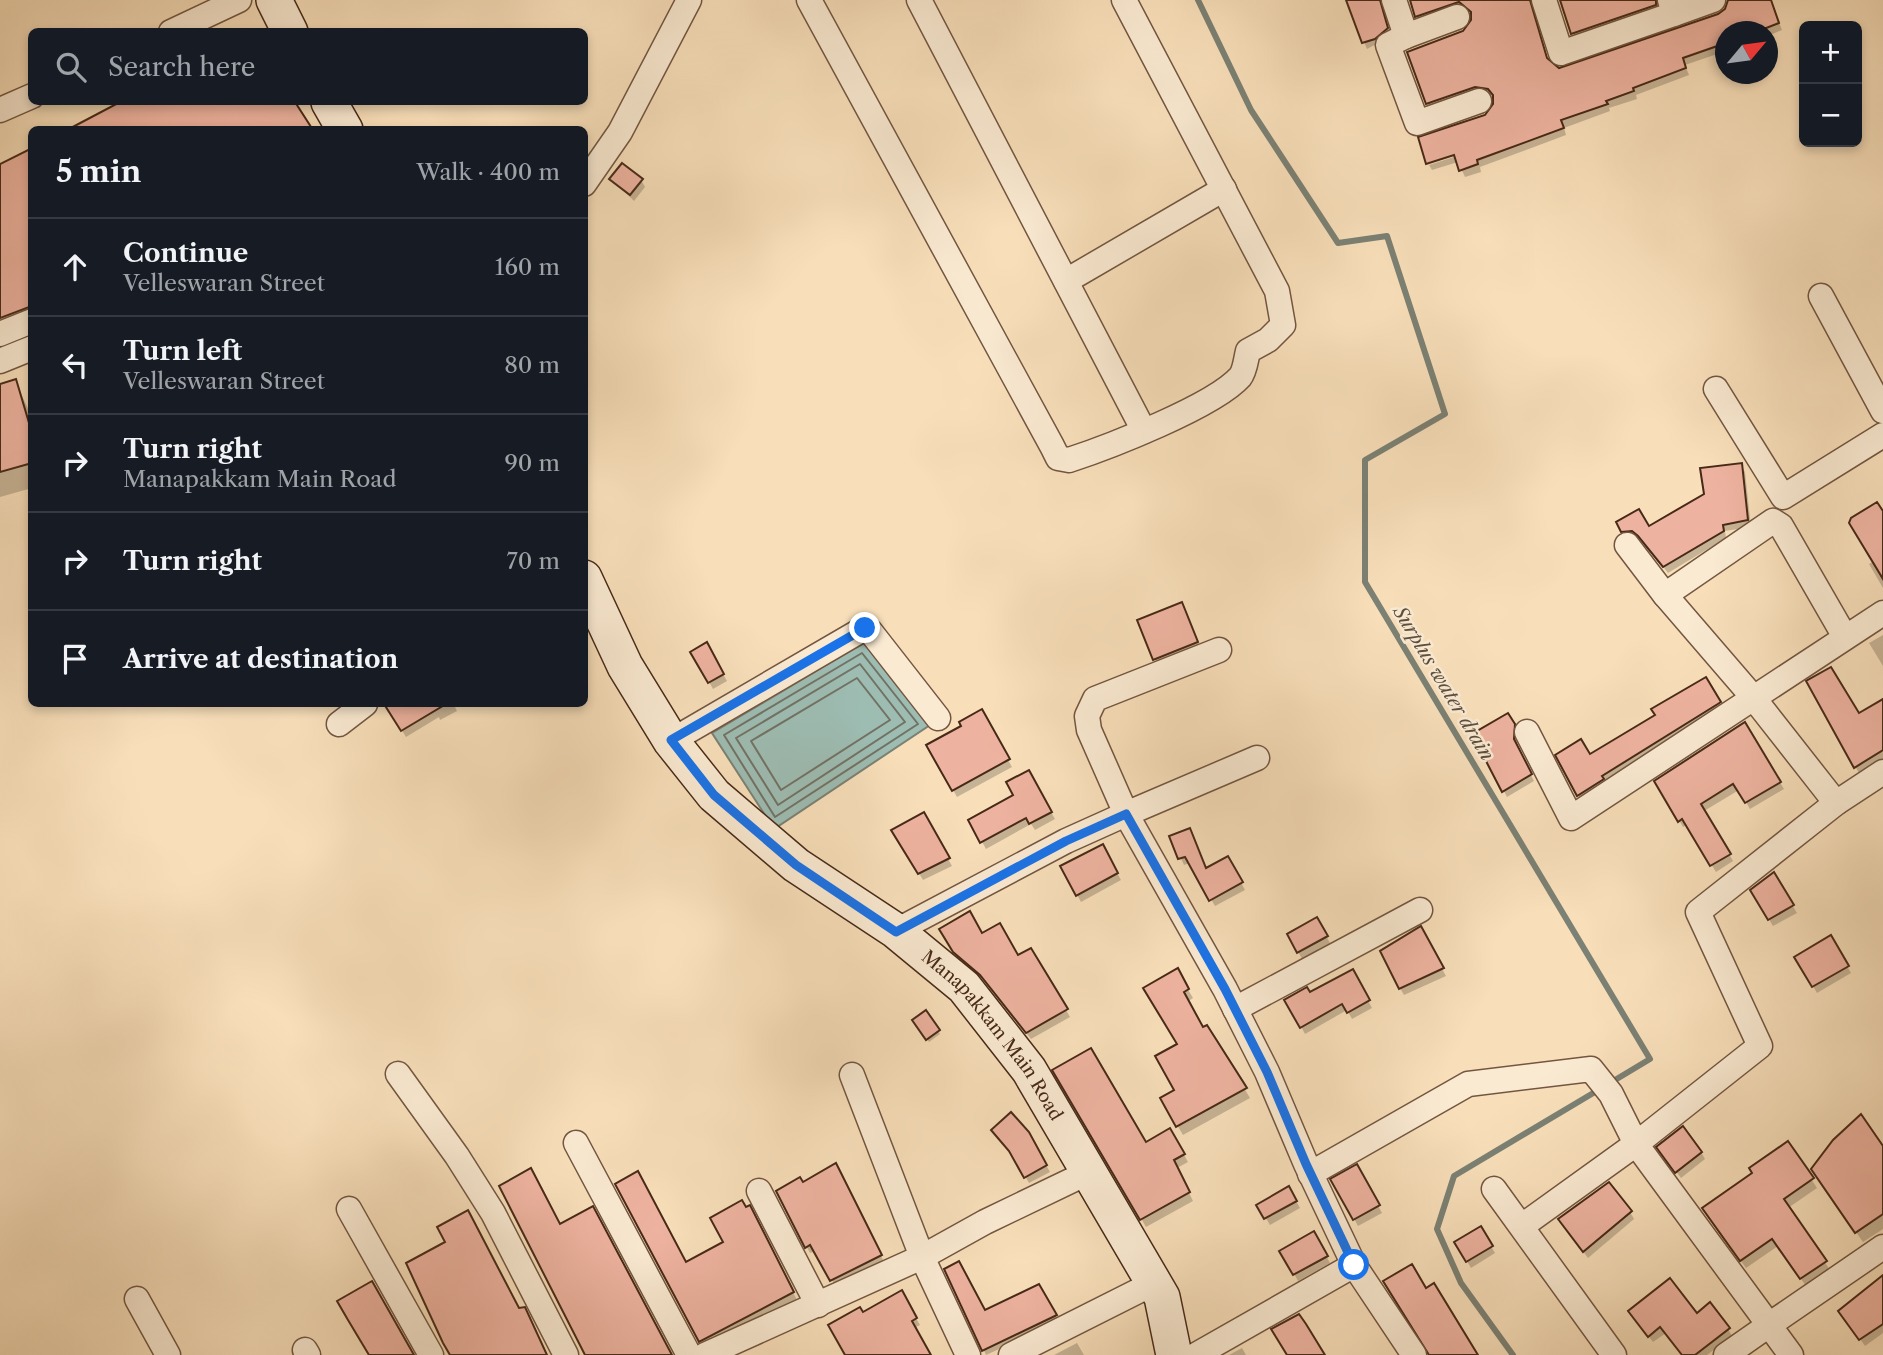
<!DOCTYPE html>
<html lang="en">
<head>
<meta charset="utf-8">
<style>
	:root { --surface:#171b24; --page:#20242c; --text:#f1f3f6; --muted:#9ea1a6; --line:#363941 }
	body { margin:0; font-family:"Libre Caslon Text",serif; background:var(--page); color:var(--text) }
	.controls { position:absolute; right:21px; top:21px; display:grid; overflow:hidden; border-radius:10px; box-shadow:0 4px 10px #0003 }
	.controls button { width:63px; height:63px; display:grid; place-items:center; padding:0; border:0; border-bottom:2px solid var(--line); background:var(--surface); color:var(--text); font:35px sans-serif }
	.compass { position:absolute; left:1715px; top:21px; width:63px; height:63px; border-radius:50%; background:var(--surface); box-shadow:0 4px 10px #0003; rotate:61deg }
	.stop { position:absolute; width:21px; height:21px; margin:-16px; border:5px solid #1a73e8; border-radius:50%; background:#fff }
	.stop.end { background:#1a73e8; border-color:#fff; box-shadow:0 2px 7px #0008 }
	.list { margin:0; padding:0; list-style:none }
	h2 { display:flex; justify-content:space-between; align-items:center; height:91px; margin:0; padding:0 28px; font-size:30px }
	h2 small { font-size:23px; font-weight:400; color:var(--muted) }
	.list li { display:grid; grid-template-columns:46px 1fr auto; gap:21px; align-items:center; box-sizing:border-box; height:98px; padding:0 28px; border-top:2px solid var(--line) }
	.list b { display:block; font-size:26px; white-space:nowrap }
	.list p { margin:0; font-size:23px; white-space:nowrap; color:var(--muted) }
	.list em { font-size:23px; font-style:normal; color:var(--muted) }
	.icon { flex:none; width:38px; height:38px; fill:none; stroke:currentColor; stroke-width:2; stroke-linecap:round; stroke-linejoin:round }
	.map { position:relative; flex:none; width:1883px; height:1355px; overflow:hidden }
	.search { position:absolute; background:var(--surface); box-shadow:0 4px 10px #0003; left:28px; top:28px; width:560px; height:77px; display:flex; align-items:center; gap:18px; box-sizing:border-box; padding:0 24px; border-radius:10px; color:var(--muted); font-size:26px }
	.panel { position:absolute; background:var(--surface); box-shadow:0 4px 10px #0003; left:28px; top:126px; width:560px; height:581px; border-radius:10px }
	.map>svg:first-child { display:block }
	.water { fill:#9dbcb2; stroke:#7b8174; stroke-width:2 }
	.shadow { fill:#0003 }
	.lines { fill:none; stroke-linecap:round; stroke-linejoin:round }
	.shore { stroke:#727264; stroke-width:2 }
	.stream { stroke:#7b8174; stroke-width:6 }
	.building { fill:#eeb3a0; stroke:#472917; stroke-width:2 }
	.street-casing { stroke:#735640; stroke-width:27 }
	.secondary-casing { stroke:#472917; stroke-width:38 }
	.street { stroke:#faead2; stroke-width:24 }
	.secondary { stroke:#faead2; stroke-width:35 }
	.route { stroke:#1a73e8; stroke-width:9 }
	.labels { text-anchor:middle; stroke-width:5; stroke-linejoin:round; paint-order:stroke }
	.street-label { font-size:18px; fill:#472917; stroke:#faead2 }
	.water-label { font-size:19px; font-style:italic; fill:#5c4e3e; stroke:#faead2 }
</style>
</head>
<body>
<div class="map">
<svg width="1883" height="1355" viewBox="0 0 1883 1355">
	<rect width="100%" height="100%" fill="#f8dfba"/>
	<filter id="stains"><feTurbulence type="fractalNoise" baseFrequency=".00286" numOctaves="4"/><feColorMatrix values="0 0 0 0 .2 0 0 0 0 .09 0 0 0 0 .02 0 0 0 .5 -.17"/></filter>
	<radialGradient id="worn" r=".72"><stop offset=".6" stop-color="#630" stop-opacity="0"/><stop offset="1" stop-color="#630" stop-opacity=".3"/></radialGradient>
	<!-- water -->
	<polygon class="water" points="865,642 930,725 774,829 712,733"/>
	<!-- shadow -->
	<g class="shadow">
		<polygon points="1346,0 1387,0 1382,5 1391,36 1367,49"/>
		<polygon points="1410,0 1536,0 1533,12 1549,64 1566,69 1719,16 1729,0 1770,0 1782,30 1768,36 1768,32 1726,32 1726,51 1685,65 1689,75 1636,95 1637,99 1609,108 1610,111 1564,128 1566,135 1480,167 1481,172 1465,177 1458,162 1432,170 1429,165 1463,154 1495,105 1494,96 1479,93 1431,110 1427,103 1464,32 1473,21 1472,12 1457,9 1421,23"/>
		<polygon points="1560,0 1662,0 1659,11 1576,40"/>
		<polygon points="124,102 293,102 311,130 70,130"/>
		<polygon points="32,150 32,334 7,342 0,351 0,166"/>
		<polygon points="612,179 641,180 645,187 634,201"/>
		<polygon points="15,381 32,417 32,488 0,497 0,386"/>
		<polygon points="1741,465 1745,472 1751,527 1725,531 1726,538 1668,573 1644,542 1637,538 1627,538 1618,523 1649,528 1706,494"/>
		<polygon points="1883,515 1883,588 1869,564 1874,561"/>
		<polygon points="1181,604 1203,654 1161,670 1155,659"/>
		<polygon points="1883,635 1883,666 1869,643"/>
		<polygon points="706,645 727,681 713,689 693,652"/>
		<polygon points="1705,680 1723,709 1582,802 1558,755 1589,757 1657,716"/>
		<polygon points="1808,682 1858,716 1883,701 1883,759 1859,773"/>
		<polygon points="386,704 459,704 455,707 457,711 440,720 439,717 406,737"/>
		<polygon points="981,712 1012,767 957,797 929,746 963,726"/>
		<polygon points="1508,715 1518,732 1517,747 1534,781 1507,797 1475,735"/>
		<polygon points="1744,724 1784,789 1750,809 1739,790 1704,811 1733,861 1716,872 1687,825 1683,827 1656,782"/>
		<polygon points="1028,772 1055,819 1035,830 1031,824 986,849 970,820 1015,795"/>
		<polygon points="923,815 952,866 923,880 894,831"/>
		<polygon points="1190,830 1207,870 1228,858 1245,890 1215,906 1190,863 1184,865 1171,837"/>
		<polygon points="1102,846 1121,880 1081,902 1062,867"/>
		<polygon points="1774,875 1797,913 1773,926 1752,891"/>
		<polygon points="1317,920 1330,943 1302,959 1289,935"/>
		<polygon points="942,929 982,935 1017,958 1031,950 1070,1017 1031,1039 986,982 959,959"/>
		<polygon points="1420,929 1446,976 1404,995 1400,988"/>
		<polygon points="1830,937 1851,973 1817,993 1796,958"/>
		<polygon points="1177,971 1193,998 1187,1002 1202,1029 1207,1027 1250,1098 1183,1135 1162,1099 1176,1091"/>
		<polygon points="1352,971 1372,1008 1352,1019 1347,1010 1305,1034 1287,1000 1310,995"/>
		<polygon points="926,1012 940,1034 929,1042 914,1020"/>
		<polygon points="1055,1070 1145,1144 1170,1130 1188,1162 1177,1168 1193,1201 1146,1227"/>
		<polygon points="993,1130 1029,1136 1050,1172 1029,1183 1015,1158"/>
		<polygon points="1788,1143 1817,1188 1788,1208 1830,1270 1806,1286 1778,1246 1746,1268 1709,1217"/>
		<polygon points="1883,1149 1883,1229 1863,1242 1819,1180"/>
		<polygon points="1701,1152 1705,1159 1681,1178 1663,1154"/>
		<polygon points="1357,1167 1382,1213 1358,1226 1333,1180"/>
		<polygon points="839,1172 884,1262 836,1287 816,1251 810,1253 778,1192"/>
		<polygon points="617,1184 685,1265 725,1242 753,1215 797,1300 705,1348"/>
		<polygon points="1289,1189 1300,1208 1270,1225 1258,1205"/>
		<polygon points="1630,1212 1634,1219 1588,1258 1564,1226"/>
		<polygon points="1480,1228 1495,1253 1471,1268 1456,1243"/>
		<polygon points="1314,1234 1330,1263 1298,1281 1282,1251"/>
		<polygon points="947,1270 985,1312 1039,1286 1059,1322 986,1355"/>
		<polygon points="1883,1278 1883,1333 1865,1346 1845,1318"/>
		<polygon points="901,1293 920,1325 914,1328 929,1355 845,1355 862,1315"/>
		<polygon points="1696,1315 1728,1329 1732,1336 1707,1355 1682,1355 1666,1333 1653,1342 1634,1318"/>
		<polygon points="1077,1343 1084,1355 1054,1355"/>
		<polygon points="1242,1348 1246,1355 1229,1355"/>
	</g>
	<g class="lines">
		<!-- shore -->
		<g class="shore">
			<polygon points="862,653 918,724 775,817 724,735"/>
			<polygon points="860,664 905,722 778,805 736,738"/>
			<polygon points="857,678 890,720 781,790 751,741"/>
		</g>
		<!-- stream -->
		<g class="stream">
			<polyline points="1198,0 1251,110 1338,243 1387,236 1445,414 1365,460 1365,582 1650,1059 1610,1083"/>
			<polyline points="1513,1355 1461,1283 1437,1229 1454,1176 1600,1089"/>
		</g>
	</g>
	<!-- building -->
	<g class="building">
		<polygon points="1346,0 1380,0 1388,28 1375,39 1362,43"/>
		<polygon points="1410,0 1530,0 1547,58 1559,68 1718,14 1725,9 1728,0 1771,0 1779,23 1756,32 1726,32 1726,43 1683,58 1686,68 1633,88 1634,91 1606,101 1608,104 1561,120 1564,128 1477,160 1478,164 1459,171 1454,155 1426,164 1418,137 1485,115 1493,104 1493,95 1488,89 1475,87 1426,104 1407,52 1463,31 1471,20 1471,12 1459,2 1415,17"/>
		<polygon points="1560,0 1656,0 1656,5 1571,34"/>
		<polygon points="120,102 295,102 313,130 67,130"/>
		<polygon points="32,148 32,306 0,318 0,164"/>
		<polygon points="622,163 643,179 630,195 609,179"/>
		<polygon points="16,379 32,433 32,463 0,472 0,384"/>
		<polygon points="1742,463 1748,520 1723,525 1724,531 1663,567 1638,536 1632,531 1621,532 1616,522 1639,509 1649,526 1704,494 1700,468"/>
		<polygon points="1877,502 1883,511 1883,579 1849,523 1851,518"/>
		<polygon points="1182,602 1198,642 1153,660 1137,620"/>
		<polygon points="707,642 724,674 708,683 690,652"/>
		<polygon points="1831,667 1859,713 1883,699 1883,750 1854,768 1806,681"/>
		<polygon points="1706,677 1721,702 1602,776 1604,779 1577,796 1555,755 1581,739 1590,754 1655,715 1651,709"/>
		<polygon points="384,704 446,704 401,731"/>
		<polygon points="982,709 1010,759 952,791 926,745 961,726 959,722"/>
		<polygon points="1508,713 1515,724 1514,739 1532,774 1502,792 1472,734"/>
		<polygon points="1745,722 1781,782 1745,803 1733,784 1701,804 1731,854 1710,866 1682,819 1678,822 1654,781"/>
		<polygon points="1029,770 1052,812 1029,824 1026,818 980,843 968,820 1013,795 1006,782"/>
		<polygon points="924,812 950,858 918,874 891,830"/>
		<polygon points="1190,828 1206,868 1228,856 1243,882 1209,901 1185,857 1178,859 1169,836"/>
		<polygon points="1103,844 1118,873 1076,896 1060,866"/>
		<polygon points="1774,872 1794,905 1768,920 1750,890"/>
		<polygon points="970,911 982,933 1000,923 1018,955 1031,948 1068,1009 1026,1033 980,975 953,952 939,929"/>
		<polygon points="1317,917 1328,936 1297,953 1287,934"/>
		<polygon points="1421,926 1444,968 1399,989 1380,951"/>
		<polygon points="1831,935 1849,966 1812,987 1794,957"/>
		<polygon points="1178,968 1189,989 1184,992 1203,1027 1207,1025 1247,1088 1176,1127 1160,1098 1174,1090 1155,1056 1177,1044 1143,988"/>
		<polygon points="1353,969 1370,1000 1347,1013 1342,1004 1300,1028 1284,1000 1307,987 1310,992"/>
		<polygon points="926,1010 940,1030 926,1040 912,1020"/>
		<polygon points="1091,1048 1146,1142 1170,1128 1185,1154 1174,1160 1190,1192 1140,1220 1052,1070"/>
		<polygon points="1011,1112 1029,1132 1047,1165 1024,1178 1009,1151 991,1130"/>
		<polygon points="1861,1114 1883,1146 1883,1214 1855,1233 1811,1169 1833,1140"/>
		<polygon points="1683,1126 1702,1152 1675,1173 1656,1147"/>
		<polygon points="1788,1141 1814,1178 1784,1199 1827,1261 1800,1279 1772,1239 1740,1261 1702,1208 1752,1173 1749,1168"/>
		<polygon points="836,1163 882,1255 830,1281 810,1245 805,1248 776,1191 800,1177 803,1182"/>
		<polygon points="1357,1164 1380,1205 1353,1220 1330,1179"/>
		<polygon points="531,1168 560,1224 593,1206 672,1355 585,1355 499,1186"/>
		<polygon points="638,1171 686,1262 723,1242 710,1218 742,1200 746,1207 750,1205 794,1292 699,1342 615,1184"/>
		<polygon points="1609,1182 1632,1211 1583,1252 1558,1219"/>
		<polygon points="1289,1186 1297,1201 1264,1219 1256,1205"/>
		<polygon points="468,1210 519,1308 525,1307 547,1355 450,1355 443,1343 406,1263 445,1242 437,1227"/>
		<polygon points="1481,1226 1493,1246 1466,1262 1454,1242"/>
		<polygon points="1314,1231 1328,1256 1293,1275 1279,1251"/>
		<polygon points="959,1261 985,1310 1039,1284 1057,1315 982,1351 944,1269"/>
		<polygon points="1412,1264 1426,1288 1434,1283 1478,1355 1429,1355 1383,1281"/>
		<polygon points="1883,1275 1883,1324 1859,1340 1838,1311"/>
		<polygon points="1670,1278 1697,1313 1710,1302 1730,1328 1695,1355 1682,1355 1660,1327 1648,1337 1628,1311"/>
		<polygon points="372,1281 414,1355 369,1355 348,1320 337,1301"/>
		<polygon points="902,1290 917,1318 912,1321 931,1355 845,1355 828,1325 860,1307 863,1312"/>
		<polygon points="1299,1314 1306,1324 1325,1355 1287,1355 1271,1329"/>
	</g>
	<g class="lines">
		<defs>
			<g id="street">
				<path d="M809,0L1052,446L1058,458L1069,460C1109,447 1214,406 1240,377C1245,371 1246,359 1248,351L1268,340L1283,325L1277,291L1124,0"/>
				<polyline points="919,0 1144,431"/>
				<polyline points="1394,0 1406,36 1457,17"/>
				<polyline points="1544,0 1561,53 1674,14 1670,0"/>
				<polyline points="1674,14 1713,0"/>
				<polyline points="171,32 239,0"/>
				<polyline points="1406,36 1388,45 1417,123 1479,101"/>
				<polyline points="0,110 32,96"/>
				<polyline points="584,184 620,132 689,0"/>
				<polyline points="1066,281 1224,189"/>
				<polyline points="1821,296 1883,411"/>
				<polyline points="0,334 32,321"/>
				<polyline points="0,361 32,348"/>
				<polyline points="1716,389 1783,497 1883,435"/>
				<polyline points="1627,545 1665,595"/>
				<polyline points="1219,650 1095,699 1087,716 1089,730 1126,814 1257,758"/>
				<polyline points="339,724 365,704"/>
				<polyline points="1527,732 1571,818 1883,613"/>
				<polyline points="671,741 865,628 870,631 938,718"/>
				<polyline points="1836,803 1752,696 1665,595 1773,521 1781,526 1845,637"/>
				<polyline points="896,931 1066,841 1126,814 1225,989 1267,1072 1306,1164 1354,1265 1414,1355"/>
				<polyline points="1235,1009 1420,910"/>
				<polyline points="398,1074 457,1156 493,1213 566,1355"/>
				<polyline points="852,1075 922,1257 968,1355"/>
				<polyline points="576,1143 689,1355"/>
				<polyline points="1310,1174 1468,1084 1591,1069 1611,1094 1636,1144 1522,1226"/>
				<polyline points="1494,1189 1614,1355"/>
				<polyline points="759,1191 818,1305"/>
				<polyline points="349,1209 431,1355"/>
				<polyline points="137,1299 168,1355"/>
				<polyline points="305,1350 308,1355"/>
				<polyline points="705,1355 922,1257 985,1222 1089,1172"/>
				<polyline points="1011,1355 1154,1283"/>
				<polyline points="1196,1355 1354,1265"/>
				<polyline points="1726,1355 1769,1325 1636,1144 1760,1046 1698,912 1836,803 1883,772"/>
				<polyline points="1791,1355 1769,1325 1883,1247"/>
			</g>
			<g id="secondary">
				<polyline points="274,0 290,32"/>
				<polyline points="329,102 345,130"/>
				<path id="s1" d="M584,578L625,666L671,741L714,795L796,865L896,931L964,987L1029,1070L1162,1297L1174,1355"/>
			</g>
		</defs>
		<!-- street casing -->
		<use href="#street" class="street-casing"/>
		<!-- secondary casing -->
		<use href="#secondary" class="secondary-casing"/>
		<!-- street -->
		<use href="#street" class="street"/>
		<!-- secondary -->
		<use href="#secondary" class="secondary"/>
	</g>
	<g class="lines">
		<!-- route -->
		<polyline class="route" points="865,628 671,740 714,795 796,865 896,932 1066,841 1126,814 1225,989 1267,1072 1306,1164 1354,1265"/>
	</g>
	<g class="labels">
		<!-- street labels -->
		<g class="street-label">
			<text dy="6" stroke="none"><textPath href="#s1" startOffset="625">Manapakkam Main Road</textPath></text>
		</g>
		<!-- water labels -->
		<g class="water-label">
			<text transform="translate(1444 683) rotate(59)" y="7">Surplus water drain</text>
		</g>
	</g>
	<rect width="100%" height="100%" filter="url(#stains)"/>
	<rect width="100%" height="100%" fill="url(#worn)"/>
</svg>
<div class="controls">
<button>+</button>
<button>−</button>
</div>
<svg class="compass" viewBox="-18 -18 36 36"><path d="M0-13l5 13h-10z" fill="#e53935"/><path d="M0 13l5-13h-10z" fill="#9ea1a6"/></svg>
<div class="stop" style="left:1354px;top:1265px"></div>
<div class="stop end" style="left:865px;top:628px"></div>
<div class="search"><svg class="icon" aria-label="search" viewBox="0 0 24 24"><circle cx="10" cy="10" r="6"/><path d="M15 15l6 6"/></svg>Search here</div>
<section class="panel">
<h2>5 min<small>Walk · 400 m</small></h2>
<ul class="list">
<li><svg class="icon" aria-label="ahead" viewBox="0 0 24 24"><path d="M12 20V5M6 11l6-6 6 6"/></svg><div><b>Continue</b><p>Velleswaran Street</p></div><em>160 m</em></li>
<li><svg class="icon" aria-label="left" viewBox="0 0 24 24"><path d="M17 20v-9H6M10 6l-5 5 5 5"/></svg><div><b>Turn left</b><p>Velleswaran Street</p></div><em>80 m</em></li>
<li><svg class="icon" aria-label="right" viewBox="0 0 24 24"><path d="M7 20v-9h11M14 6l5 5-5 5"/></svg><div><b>Turn right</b><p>Manapakkam Main Road</p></div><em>90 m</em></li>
<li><svg class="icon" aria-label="right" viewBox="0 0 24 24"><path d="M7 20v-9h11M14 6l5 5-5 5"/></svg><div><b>Turn right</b></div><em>70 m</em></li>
<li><svg class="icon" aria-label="arrive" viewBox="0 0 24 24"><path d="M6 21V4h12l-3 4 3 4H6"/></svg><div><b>Arrive at destination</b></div></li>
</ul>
</section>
</div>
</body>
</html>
